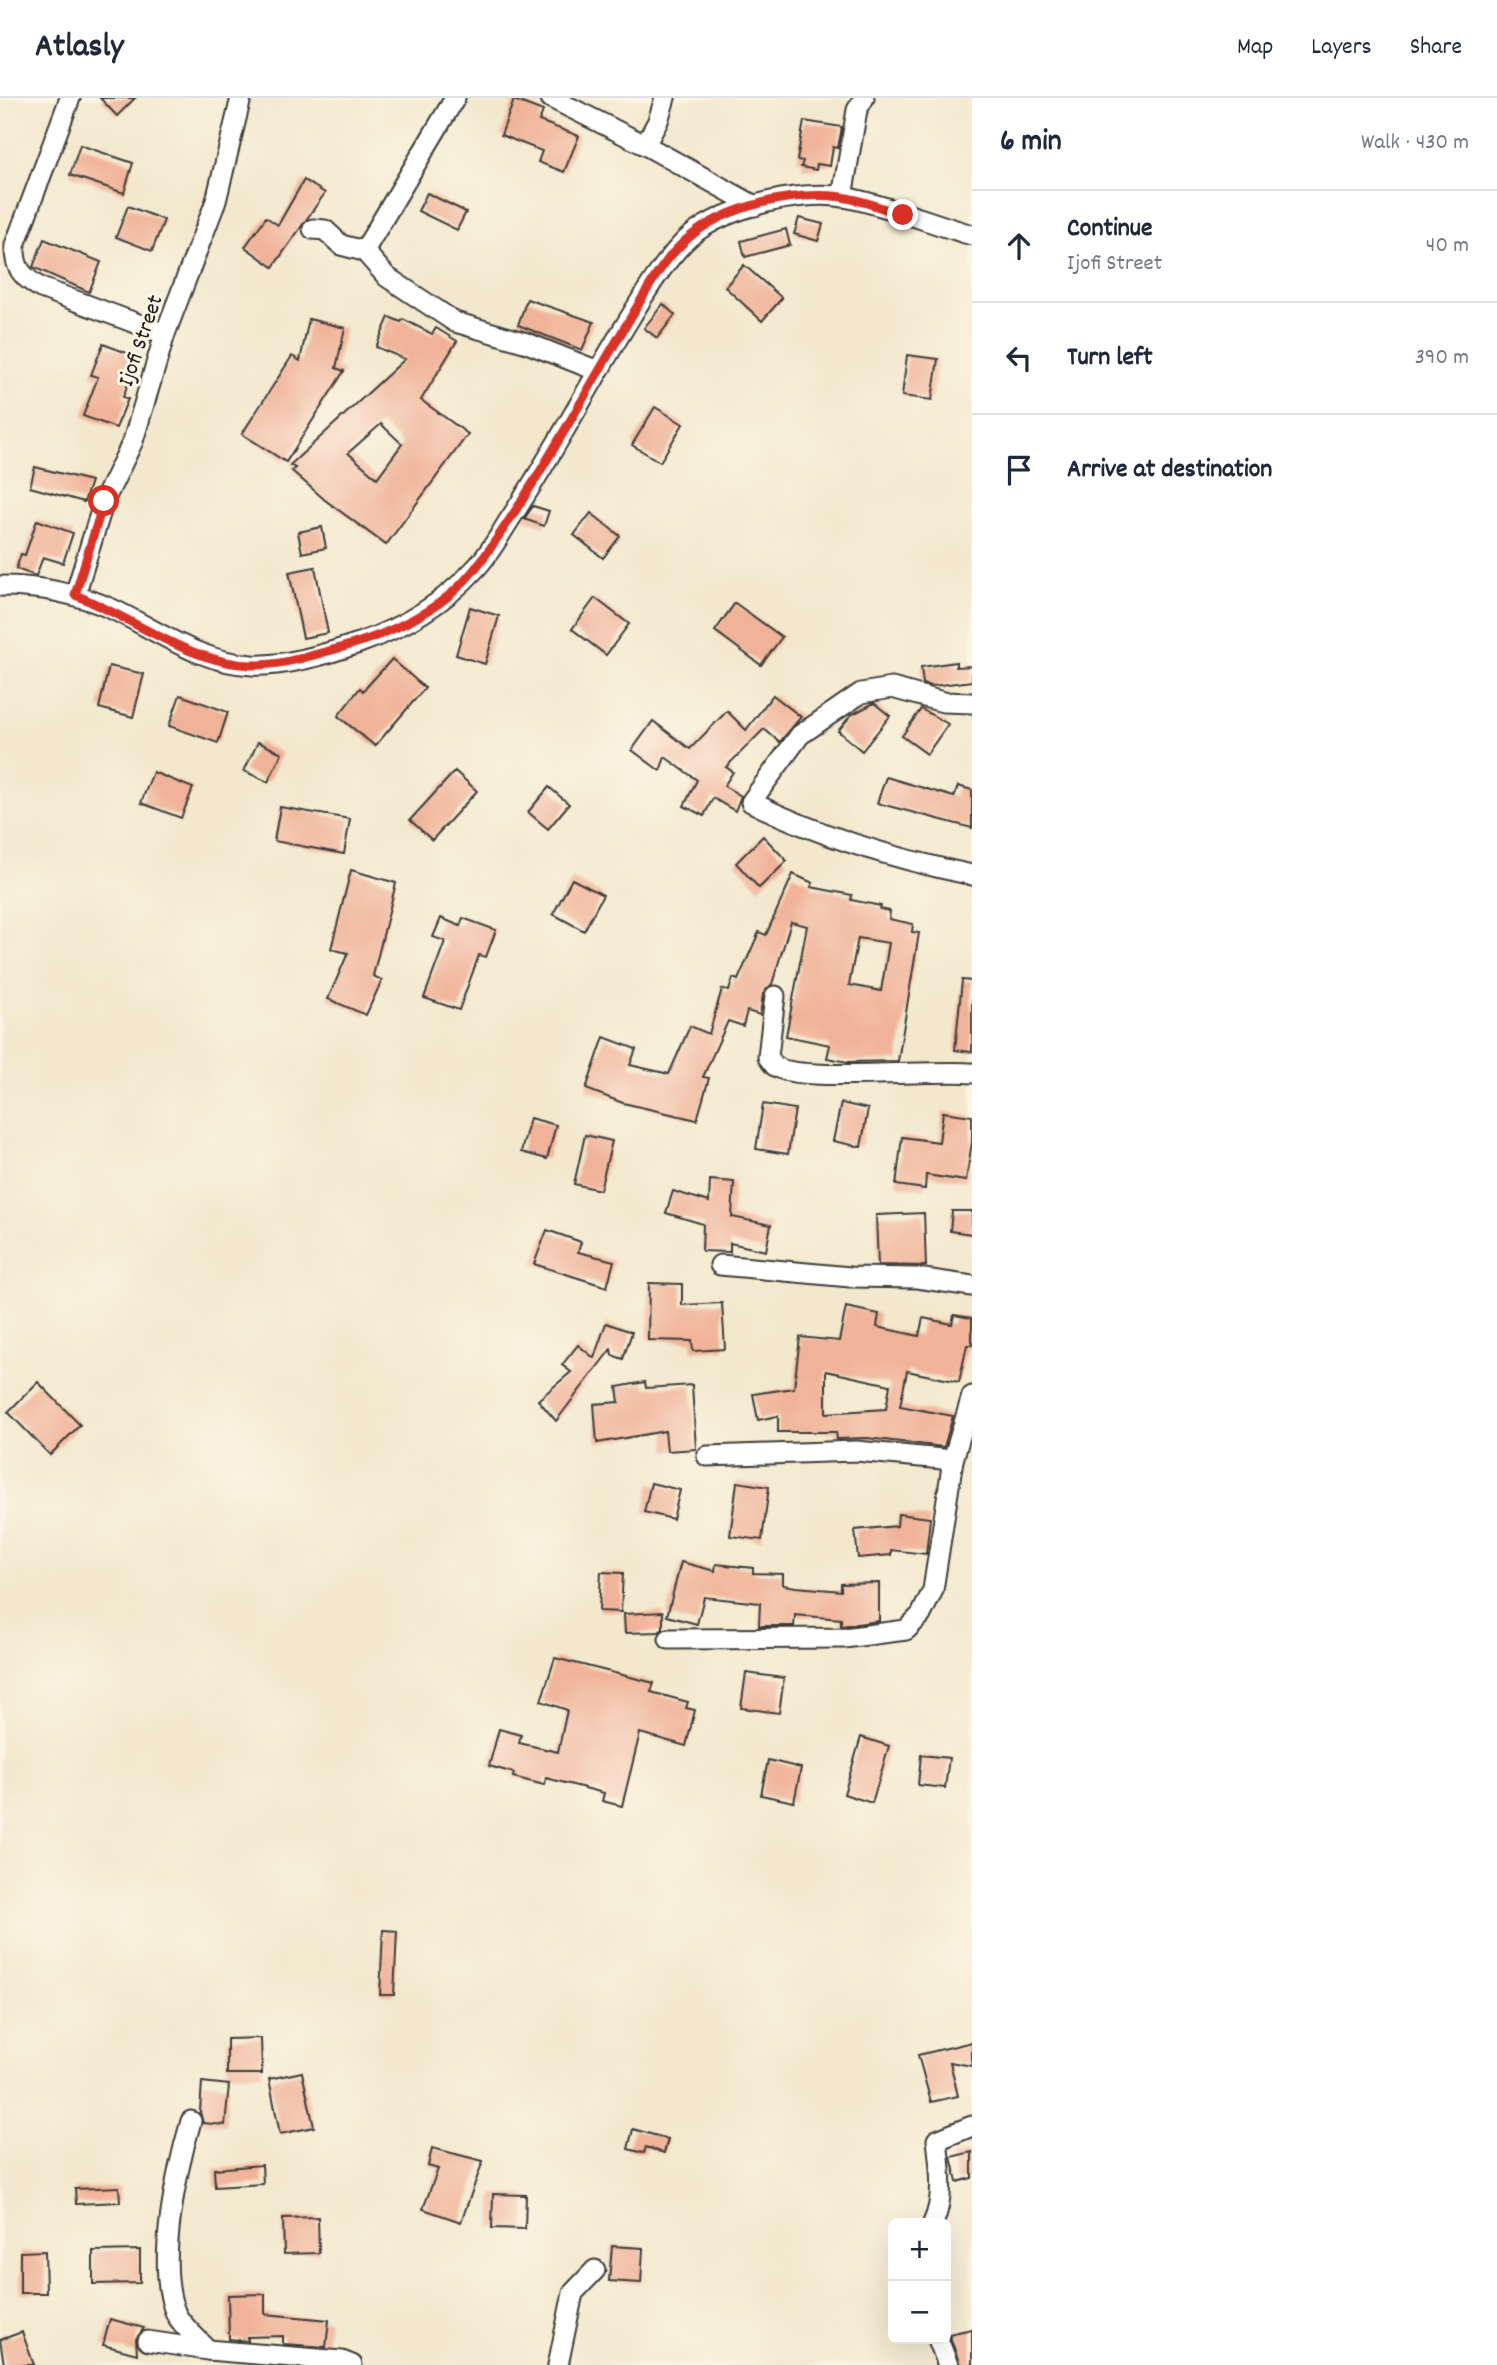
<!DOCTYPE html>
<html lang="en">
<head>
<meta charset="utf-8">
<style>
	:root { --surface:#fff; --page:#f2f2f3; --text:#1f2937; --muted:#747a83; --line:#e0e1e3 }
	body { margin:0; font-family:Dekko,sans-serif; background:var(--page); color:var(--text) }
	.controls { position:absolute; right:21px; bottom:21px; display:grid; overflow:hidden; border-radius:10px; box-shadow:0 7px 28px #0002 }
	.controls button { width:63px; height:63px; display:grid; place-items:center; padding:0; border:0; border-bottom:2px solid var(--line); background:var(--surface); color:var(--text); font:35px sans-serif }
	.stop { position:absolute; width:21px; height:21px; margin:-16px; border:5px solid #d93025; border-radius:50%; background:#fff }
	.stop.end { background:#d93025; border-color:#fff; box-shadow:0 2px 7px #0008 }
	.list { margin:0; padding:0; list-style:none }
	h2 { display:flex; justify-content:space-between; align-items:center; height:91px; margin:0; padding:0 28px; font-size:30px }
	h2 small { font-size:23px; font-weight:400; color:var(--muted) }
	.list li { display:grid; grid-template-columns:46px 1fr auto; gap:21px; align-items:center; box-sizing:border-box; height:112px; padding:0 28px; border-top:2px solid var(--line) }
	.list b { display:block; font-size:26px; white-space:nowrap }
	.list p { margin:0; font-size:23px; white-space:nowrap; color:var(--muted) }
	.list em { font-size:23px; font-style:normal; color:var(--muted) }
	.icon { flex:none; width:38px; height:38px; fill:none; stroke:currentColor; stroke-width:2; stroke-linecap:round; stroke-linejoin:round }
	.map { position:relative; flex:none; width:972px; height:2267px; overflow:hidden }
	header { display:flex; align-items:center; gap:42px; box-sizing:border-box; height:98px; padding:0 35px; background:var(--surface); border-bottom:2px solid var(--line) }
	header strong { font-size:33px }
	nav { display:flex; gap:38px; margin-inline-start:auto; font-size:24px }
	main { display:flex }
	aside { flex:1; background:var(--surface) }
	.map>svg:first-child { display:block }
	.building { fill:#f0b298; fill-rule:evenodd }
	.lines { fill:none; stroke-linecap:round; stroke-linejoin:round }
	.minor-casing { stroke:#3c3b37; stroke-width:23 }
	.minor { stroke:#fff; stroke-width:19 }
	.route { stroke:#d93025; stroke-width:9 }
	.labels { text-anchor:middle; stroke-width:6; stroke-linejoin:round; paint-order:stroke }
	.street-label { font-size:23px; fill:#1c1c1c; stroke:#fcf5e5 }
</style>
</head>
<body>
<header>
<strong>Atlasly</strong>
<nav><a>Map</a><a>Layers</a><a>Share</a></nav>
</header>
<main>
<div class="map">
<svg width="972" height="2267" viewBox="0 0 972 2267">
	<rect width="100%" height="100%" fill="#fcf5e5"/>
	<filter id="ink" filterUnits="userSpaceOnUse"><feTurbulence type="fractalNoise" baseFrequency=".0143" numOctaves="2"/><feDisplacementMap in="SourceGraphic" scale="14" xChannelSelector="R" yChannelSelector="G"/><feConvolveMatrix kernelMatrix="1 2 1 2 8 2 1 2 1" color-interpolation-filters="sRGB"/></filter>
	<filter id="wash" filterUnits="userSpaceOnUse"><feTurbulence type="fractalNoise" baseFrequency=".00686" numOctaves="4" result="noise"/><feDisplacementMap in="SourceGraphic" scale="28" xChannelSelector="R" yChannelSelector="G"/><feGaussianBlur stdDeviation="1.57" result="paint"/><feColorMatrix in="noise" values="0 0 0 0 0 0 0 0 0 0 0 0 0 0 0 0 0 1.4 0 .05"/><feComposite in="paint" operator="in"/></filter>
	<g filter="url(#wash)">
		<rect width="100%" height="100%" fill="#f3e8cd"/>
		<g id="blocks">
			<!-- building -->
			<g class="building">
				<polygon points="100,0 135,0 117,18"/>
				<polygon points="514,2 543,13 539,23 579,38 564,74 538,64 542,53 501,37"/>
				<polygon points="804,23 842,29 838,50 833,49 830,68 817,66 816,72 801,69 803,63 797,62"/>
				<polygon points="80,47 133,65 124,95 70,77"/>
				<polygon points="304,82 325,95 273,169 245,149 266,119 278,127"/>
				<polygon points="427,95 466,114 457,132 418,113"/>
				<polygon points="128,108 164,122 152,153 116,139"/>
				<polygon points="799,120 823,126 818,143 794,136"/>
				<polygon points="786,131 790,147 745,159 741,143"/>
				<polygon points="44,141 101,164 89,194 33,169"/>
				<polygon points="744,167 782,200 762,223 725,189"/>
				<polygon points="527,201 594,224 582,252 518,227"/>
				<polygon points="663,206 675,217 657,240 644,230"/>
				<path d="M389,219L401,224L403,221L432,236L436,230L457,243L421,302L468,336L386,447L325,402L292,373L295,370L290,367L405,261L376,249ZM381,326L402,346L377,380L348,355Z"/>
				<polygon points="309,221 345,230 336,270 344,273 286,364 242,336 292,258 300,263"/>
				<polygon points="103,246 138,259 123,299 128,301 116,330 83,318 98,279 91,277"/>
				<polygon points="907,257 938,261 932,302 902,298"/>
				<polygon points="655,309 683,326 660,364 632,347"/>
				<polygon points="35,369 91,383 84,404 30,389"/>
				<polygon points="533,408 549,413 544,428 524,421"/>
				<polygon points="591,415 620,438 603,460 574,437"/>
				<polygon points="37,422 73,435 63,465 43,459 36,478 16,471 21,456 25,457"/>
				<polygon points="322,429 326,450 302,455 298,434"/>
				<polygon points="315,469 328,535 303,540 289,474"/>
				<polygon points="595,500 629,526 606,557 572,531"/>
				<polygon points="735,505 782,539 761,567 715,533"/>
				<polygon points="470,509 499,518 485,566 456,557"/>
				<polygon points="392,561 425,590 375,648 338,618 360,590 363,593"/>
				<polygon points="956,564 956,569 972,568 972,583 932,588 923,586 921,569"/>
				<polygon points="109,568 144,576 133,619 99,610"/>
				<polygon points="180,597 228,614 218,645 169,628"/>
				<polygon points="773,597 801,619 780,644 764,631 726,669 733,674 724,688 741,698 735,713 713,700 704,718 684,708 697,682 665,659 660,673 632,652 653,623 690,651 727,613 746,632"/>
				<polygon points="874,605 890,618 862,653 838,633 851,617"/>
				<polygon points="921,611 948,626 927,656 902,638"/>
				<polygon points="258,644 282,655 268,684 244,673"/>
				<polygon points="455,673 477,693 432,742 410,722"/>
				<polygon points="153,674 193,690 181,720 141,705"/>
				<polygon points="886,679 954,699 958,688 972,692 972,730 877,705"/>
				<polygon points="549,689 569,706 548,731 528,714"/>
				<polygon points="280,709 350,721 344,756 274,743"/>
				<polygon points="763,738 787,763 759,790 736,765"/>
				<polygon points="351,772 396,785 373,878 382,882 366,917 328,901 348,855 331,851"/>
				<path d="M793,776L813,785L811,789L852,797L851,802L881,808L880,811L890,813L889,821L913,826L912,834L919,835L898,963L848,964L827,960L830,947L786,938L807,828L791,824L772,886L763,896L760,917L747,913L743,928L728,923L703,979L709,980L697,1022L623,1005L586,991L604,939L636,951L630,967L669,976L690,928L709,936L722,891L729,893L733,880L738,882L759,834L766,837ZM858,840L889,845L881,893L849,887Z"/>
				<polygon points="572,781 603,797 584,833 553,816"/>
				<polygon points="441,820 460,828 463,820 496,832 486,859 479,857 459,912 424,900 445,843 433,839"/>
				<polygon points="962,882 972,883 972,954 955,952"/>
				<polygon points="841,1005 868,1011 861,1049 833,1043"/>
				<polygon points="763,1006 795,1011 788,1056 756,1051"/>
				<polygon points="943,1014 972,1018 972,1044 966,1083 926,1077 925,1091 896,1087 902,1039 939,1044"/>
				<polygon points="530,1020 556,1027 547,1061 521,1054"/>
				<polygon points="585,1037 612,1043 600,1092 574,1086"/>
				<polygon points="710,1082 734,1084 732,1119 771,1127 766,1153 730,1145 730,1154 702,1153 703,1126 666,1115 673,1093 709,1104"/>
				<polygon points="952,1113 972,1113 972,1136 950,1133"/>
				<polygon points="924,1115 926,1168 878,1167 876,1117"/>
				<polygon points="547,1132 581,1144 578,1154 614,1163 607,1189 534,1166"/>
				<polygon points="649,1185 682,1186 682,1207 722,1205 725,1251 693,1253 692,1243 648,1242"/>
				<path d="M846,1209L879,1216L877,1229L919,1238L923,1220L952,1226L954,1217L972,1220V1247H967L959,1284L907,1273L900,1308L953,1318L944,1349L867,1340L837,1341L836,1334H778V1318L758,1322L753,1296L794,1290L800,1239L839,1243ZM826,1273L890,1287L886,1311L826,1315Z"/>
				<polygon points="606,1225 632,1234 623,1261 612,1257 611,1251 556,1323 538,1302 571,1274 562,1267 578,1247 594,1260"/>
				<polygon points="38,1284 80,1327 50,1357 8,1314"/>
				<polygon points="645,1284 646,1290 692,1287 696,1351 667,1353 665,1333 597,1345 594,1306 619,1304 617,1289"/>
				<polygon points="737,1384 769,1389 762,1442 730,1438"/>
				<polygon points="651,1385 680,1392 673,1421 644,1414"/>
				<polygon points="898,1416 930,1420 926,1456 891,1452 891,1457 858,1460 855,1432 897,1428"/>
				<polygon points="681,1464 715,1473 716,1466 753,1470 753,1475 783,1476 783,1487 796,1489 841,1493 841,1486 879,1485 879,1523 841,1528 841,1521 795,1517 794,1528 759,1528 760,1505 704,1499 697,1526 667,1518"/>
				<polygon points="601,1474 623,1475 621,1514 599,1513"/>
				<polygon points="663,1514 663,1531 659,1534 625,1535 624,1516"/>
				<polygon points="555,1560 654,1585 651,1594 688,1604 686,1610 695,1612 686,1648 640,1635 622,1708 602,1703 604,1695 546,1680 544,1687 513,1679 514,1675 489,1668 499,1631 521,1637 519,1645 558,1654 567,1612 541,1603"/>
				<polygon points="746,1575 784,1580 779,1615 741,1610"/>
				<polygon points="861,1639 889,1648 872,1705 844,1696"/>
				<polygon points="921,1657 949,1660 945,1690 918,1687"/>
				<polygon points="768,1662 801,1670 794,1704 761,1697"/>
				<polygon points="383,1832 397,1833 394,1897 380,1897"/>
				<polygon points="261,1940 262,1976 227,1976 227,1941"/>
				<polygon points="972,1944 972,1968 950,1964 958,1998 931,2004 918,1957"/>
				<polygon points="302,1974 314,2029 280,2036 269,1981"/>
				<polygon points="202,1984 229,1987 225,2027 203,2025 200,2014"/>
				<polygon points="633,2031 668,2041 664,2055 646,2049 644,2055 628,2051"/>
				<polygon points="432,2050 483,2063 461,2124 423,2111 438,2071 428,2068"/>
				<polygon points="972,2054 972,2080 957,2084 951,2059"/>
				<polygon points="262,2067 263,2086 215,2089 214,2071"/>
				<polygon points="119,2089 120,2104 76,2106 75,2091"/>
				<polygon points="493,2096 526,2097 525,2131 492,2130"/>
				<polygon points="318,2119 319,2155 284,2156 283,2120"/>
				<polygon points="612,2148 643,2150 641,2185 609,2183"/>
				<polygon points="140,2152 140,2185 93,2186 93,2153"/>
				<polygon points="45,2153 46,2195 20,2195 20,2154"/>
				<polygon points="265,2196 265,2216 329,2222 326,2249 283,2246 283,2238 248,2239 248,2243 229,2241 228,2197"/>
				<polygon points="110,2221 144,2230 136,2241 137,2256 103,2247"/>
				<polygon points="972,2231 972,2267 960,2267 949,2236"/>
				<polygon points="22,2234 34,2267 4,2267 0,2242"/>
			</g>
		</g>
	</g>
	<g filter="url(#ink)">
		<use href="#blocks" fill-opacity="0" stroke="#3c3b37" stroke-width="2"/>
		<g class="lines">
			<defs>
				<g id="minor">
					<path d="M70,0L15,147C14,170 22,179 41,190L165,236"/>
					<polyline points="551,0 645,47 755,108"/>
					<polyline points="645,47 658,23 665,0"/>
					<polyline points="842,99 857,12 864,0"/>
					<polyline points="313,131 325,132 341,147 364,153 387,179 455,224 527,245 598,273"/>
					<polyline points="364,153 455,0"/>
					<path d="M0,488C39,488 76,495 112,511C157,532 200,565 252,567C285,569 327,556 359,545C402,530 444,505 475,471C489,457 499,438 510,421C550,361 584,296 622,233C641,202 659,170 684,144C717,111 798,91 844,99C887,107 930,125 972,137"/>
					<polyline points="75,497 104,403 133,343 165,236 216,103 241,0"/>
					<path d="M972,605L943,604L892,590L861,595L800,637L751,704C821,739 895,761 972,777"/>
					<path d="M775,898L768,959C770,962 772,965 775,968C796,985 937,971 972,975"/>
					<polyline points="720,1167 850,1179 917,1180 972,1188"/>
					<polyline points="707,1358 856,1353 953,1362"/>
					<polyline points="669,1541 844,1540 906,1532 921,1517 933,1492 953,1362 972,1298"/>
					<path d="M191,2023C177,2071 155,2168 176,2216C182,2228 199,2242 208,2252"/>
					<path d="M933,2125C945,2100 940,2068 937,2042L972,2028"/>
					<polyline points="938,2241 948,2267"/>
					<polyline points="148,2243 208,2252 342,2263 352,2267"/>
					<polyline points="558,2267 573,2195 595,2172"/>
				</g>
			</defs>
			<!-- minor casing -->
			<use href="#minor" class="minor-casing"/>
			<!-- minor -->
			<use href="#minor" class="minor"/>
		</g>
	</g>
	<g class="lines" filter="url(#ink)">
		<!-- route -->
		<path class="route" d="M104,403L75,497C132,519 190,566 252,567C280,568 309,558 336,551C375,541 420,522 451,496C475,475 492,448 510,421C552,358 588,290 628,224C645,196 661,164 686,142C724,108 792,93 842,99C862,102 884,111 903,117"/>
	</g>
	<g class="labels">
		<!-- street labels -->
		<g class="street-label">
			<text transform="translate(139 242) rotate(-71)" y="8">Ijofi Street</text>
		</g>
	</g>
</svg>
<div class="controls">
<button>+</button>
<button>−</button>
</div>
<div class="stop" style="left:104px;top:403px"></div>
<div class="stop end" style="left:903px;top:117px"></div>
</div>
<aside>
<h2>6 min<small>Walk · 430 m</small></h2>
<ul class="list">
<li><svg class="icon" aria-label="ahead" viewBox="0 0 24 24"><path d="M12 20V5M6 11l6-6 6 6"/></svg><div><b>Continue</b><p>Ijofi Street</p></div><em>40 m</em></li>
<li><svg class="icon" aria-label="left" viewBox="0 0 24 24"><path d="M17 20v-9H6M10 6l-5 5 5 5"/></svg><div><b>Turn left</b></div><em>390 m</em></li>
<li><svg class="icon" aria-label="arrive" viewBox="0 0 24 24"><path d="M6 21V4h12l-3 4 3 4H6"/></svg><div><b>Arrive at destination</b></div></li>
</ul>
</aside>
</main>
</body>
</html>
